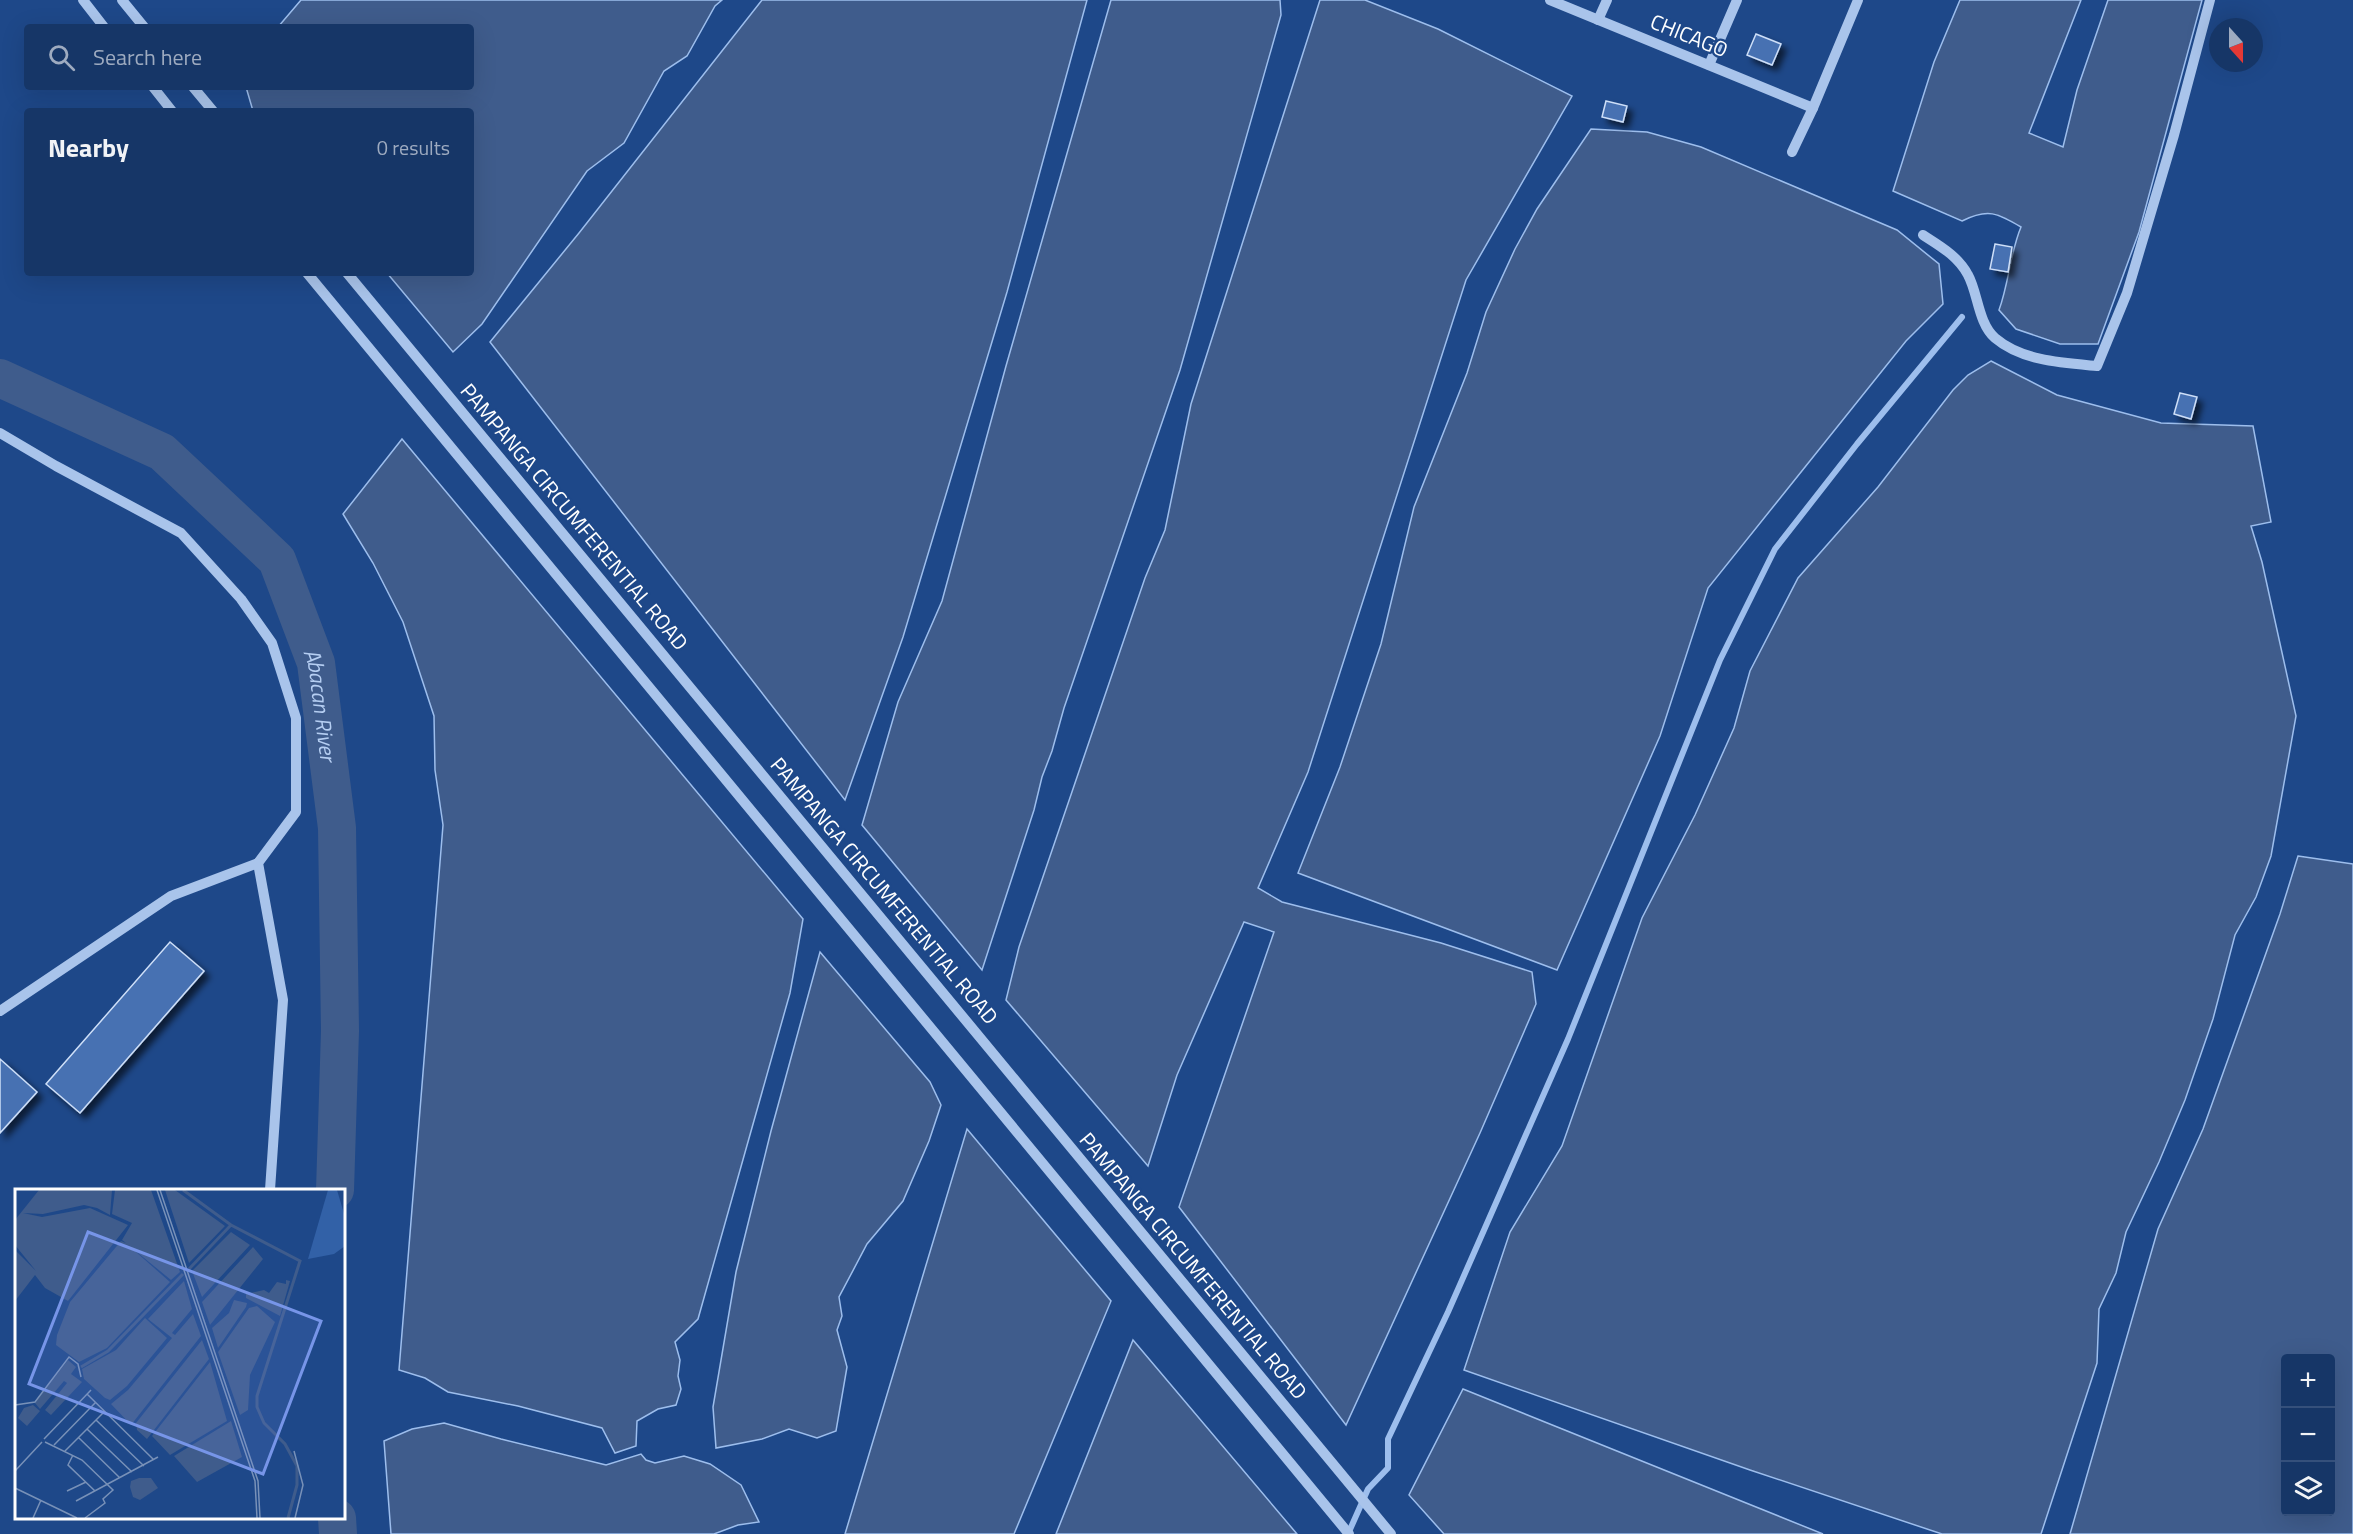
<!DOCTYPE html>
<html lang="en">
<head>
<meta charset="utf-8">
<style>
	:root { --surface:#163667; --page:#234170; --text:#f1f3f6; --muted:#9eabc0; --line:#35507b }
	body { margin:0; font-family:"Titillium Web",sans-serif; background:var(--page); color:var(--text) }
	.controls { position:absolute; right:18px; bottom:18px; display:grid; overflow:hidden; border-radius:6px; box-shadow:0 6px 24px #0002 }
	.controls button { width:54px; height:54px; display:grid; place-items:center; padding:0; border:0; border-bottom:2px solid var(--line); background:var(--surface); color:var(--text); font:30px sans-serif }
	.compass { position:absolute; left:2209px; top:18px; width:54px; height:54px; border-radius:50%; background:var(--surface); box-shadow:0 6px 24px #0002; rotate:159deg }
	.list { margin:0; padding:0; list-style:none }
	h2 { display:flex; justify-content:space-between; align-items:center; height:78px; margin:0; padding:0 24px; font-size:26px }
	h2 small { font-size:20px; font-weight:400; color:var(--muted) }
	.icon { flex:none; width:33px; height:33px; fill:none; stroke:currentColor; stroke-width:2; stroke-linecap:round; stroke-linejoin:round }
	.map { position:relative; flex:none; width:2353px; height:1534px; overflow:hidden }
	.search { position:absolute; background:var(--surface); box-shadow:0 6px 24px #0002; left:24px; top:24px; width:450px; height:66px; display:flex; align-items:center; gap:15px; box-sizing:border-box; padding:0 21px; border-radius:6px; color:var(--muted); font-size:22px }
	.panel { position:absolute; background:var(--surface); box-shadow:0 6px 24px #0002; left:24px; top:108px; width:450px; height:168px; border-radius:6px }
	.map>svg:first-child { display:block }
	.water { fill:#3f5c8c; stroke:#9dbeed; stroke-width:1.5; fill-rule:evenodd }
	.lines { fill:none; stroke-linecap:round; stroke-linejoin:round }
	.stream { stroke:#9dbeed; stroke-width:6 }
	.river { stroke:#3f5c8c; stroke-width:38 }
	.building { fill:#4771b2; stroke:#cedff8; stroke-width:1.5; filter:url(#shadow) }
	.minor { stroke:#a9c4eb; stroke-width:10 }
	.labels { text-anchor:middle; stroke-width:4.5; stroke-linejoin:round; paint-order:stroke }
	.street-label { font-size:21px; fill:#fff; stroke:#1e4889 }
	.water-label { font-size:22px; font-style:italic; fill:#b5cef2; stroke:#1e4889 }
	.inset-river { fill:none; stroke:#3f5c8c; stroke-width:3 }
	.inset-road { fill:none; stroke:#7891b8; stroke-width:1.5 }
	.view { fill:#7795e8; fill-opacity:0.15; stroke:#7795e8; stroke-width:3 }
	.inset-edge { fill:none; stroke:#fff; stroke-width:3 }
</style>
</head>
<body>
<div class="map">
<svg width="2353" height="1534" viewBox="0 0 2353 1534">
	<defs>
		<filter id="shadow"><feDropShadow dx="5.5" dy="5.5" stdDeviation="3" flood-color="#0009"/></filter>
	</defs>
	<rect width="100%" height="100%" fill="#1e4889"/>
	<!-- water -->
	<g class="water">
		<polygon points="301,0 722,0 715,6 687,56 664,71 624,143 587,171 482,324 453,352 387,273 471,273 471,111 253,111 246,87 471,87 471,27 278,27"/>
		<polygon points="762,0 1087,0 1007,292 903,637 845,800 490,342 579,233"/>
		<polygon points="1111,0 1280,0 1281,15 1180,370 1064,708 1052,751 1042,777 1034,810 982,970 862,825 898,702 942,601 1006,366"/>
		<polygon points="1320,0 1365,0 1438,29 1572,96 1466,280 1308,772 1258,888 1282,902 1441,943 1532,972 1536,1004 1480,1133 1346,1425 1179,1207 1274,932 1244,922 1177,1075 1148,1166 1006,1000 1019,947 1145,578 1165,530 1191,404"/>
		<path d="M1960,0H2081L2029,133L2063,147L2077,90L2108,0H2202L2139,232L2098,344H2060L2016,329L1999,310C2009,283 2010,253 2021,227C1997,213 1988,208 1962,221L1893,191L1934,62Z"/>
		<polygon points="1591,129 1647,132 1701,147 1897,230 1939,264 1943,304 1906,341 1708,588 1660,736 1557,970 1298,873 1340,767 1381,644 1414,507 1467,373 1486,312 1515,249 1537,209"/>
		<polygon points="1991,361 2057,395 2161,423 2253,426 2271,522 2251,526 2262,562 2296,716 2271,856 2256,897 2235,935 2213,1019 2185,1100 2159,1162 2126,1232 2116,1273 2099,1309 2097,1363 2041,1534 1942,1534 1750,1470 1464,1370 1510,1232 1562,1146 1642,918 1695,815 1734,728 1750,671 1798,578 1878,487 1953,390 1968,375"/>
		<polygon points="402,439 803,919 790,993 698,1319 675,1342 680,1360 678,1376 681,1389 676,1405 658,1409 637,1421 636,1446 615,1453 602,1428 518,1406 448,1392 425,1378 399,1370 443,825 435,770 434,716 403,622 373,563 343,514"/>
		<path d="M2298,856L2353,864V1534H2070L2158,1229L2203,1129L2280,914ZM2286,1358H2330V1512H2286Z"/>
		<polygon points="820,952 930,1082 941,1105 929,1141 903,1201 867,1244 839,1297 842,1316 837,1330 847,1367 836,1431 817,1438 789,1429 762,1439 716,1448 713,1407 736,1272 771,1131"/>
		<polygon points="967,1129 1111,1301 1014,1534 845,1534"/>
		<polygon points="1133,1340 1297,1534 1056,1534"/>
		<polygon points="1463,1389 1823,1534 1444,1534 1409,1495"/>
		<polygon points="444,1423 501,1439 606,1465 641,1454 646,1460 655,1463 684,1456 710,1464 741,1485 759,1522 738,1525 714,1534 391,1534 384,1441 412,1429"/>
	</g>
	<g class="lines">
		<!-- stream -->
		<polyline class="stream" points="1348,1534 1368,1489 1388,1468 1388,1439 1448,1312 1568,1039 1720,660 1775,549 1857,444 1962,317"/>
		<!-- river -->
		<g class="river">
			<path id="s1" d="M0,378L162,452L277,560L316,663L337,828L340,1031L335,1190"/>
			<polyline points="337,1518 338,1534"/>
		</g>
	</g>
	<!-- building -->
	<g class="building">
		<polygon points="1756,34 1781,44 1772,65 1747,55"/>
		<polygon points="1606,101 1627,106 1623,122 1602,117"/>
		<polygon points="1995,244 2012,247 2008,272 1990,269"/>
		<polygon points="2180,393 2197,397 2191,419 2174,414"/>
		<polygon points="170,942 204,971 80,1113 46,1084"/>
		<polygon points="0,1059 37,1092 0,1133"/>
	</g>
	<g class="lines">
		<!-- minor -->
		<g class="minor">
			<polyline points="83,0 104,27"/>
			<polyline points="122,0 144,27"/>
			<polyline points="1550,0 1813,108"/>
			<polyline points="1598,20 1607,0"/>
			<polyline points="1709,65 1737,0"/>
			<polyline points="153,87 172,111"/>
			<polyline points="193,87 213,111"/>
			<polyline points="1792,152 1813,108 1858,0"/>
			<path d="M1923,235C1940,246 1958,256 1968,275C1978,293 1978,323 1995,338C2022,361 2063,363 2097,366L2127,293L2174,135L2210,0"/>
			<polyline points="307,273 1349,1534"/>
			<polyline points="347,273 1391,1534"/>
			<polyline points="0,433 56,466 181,533 241,599 272,643 296,718 296,812 258,863 283,1000 270,1190"/>
			<polyline points="0,1011 171,896 258,863"/>
		</g>
	</g>
	<g class="labels">
		<!-- street labels -->
		<g class="street-label">
			<text transform="translate(1689 36) rotate(22)" y="7">CHICAGO</text>
			<text transform="translate(574 517) rotate(50)" y="7">PAMPANGA CIRCUMFERENTIAL ROAD</text>
			<text transform="translate(884 891) rotate(50)" y="7">PAMPANGA CIRCUMFERENTIAL ROAD</text>
			<text transform="translate(1193 1266) rotate(50)" y="7">PAMPANGA CIRCUMFERENTIAL ROAD</text>
		</g>
		<!-- water labels -->
		<g class="water-label">
			<text dy="8" stroke="none"><textPath href="#s1" startOffset="488">Abacan River</textPath></text>
		</g>
	</g>
	<!-- overview -->
	<g transform="translate(15 1189)">
		<rect width="330" height="330" fill="#1e4889"/>
		<path d="M313,1H322L330,28V57L319,65L293,70Z" fill="#3261a7"/>
		<path d="M24,1H97L95,26L82,19L69,16L28,25L8,24L27,28L75,19L113,36L53,112L30,99L20,86L0,112V61L21,82L0,56V31ZM100,1H136L165,83L156,91L112,55L155,93L92,159L64,173L41,156L42,146L55,113L106,52L111,54L107,51L117,34L97,25ZM150,1H160L210,37L174,74ZM216,43L235,56L187,108L177,82ZM238,58L248,70L195,136L187,113ZM271,91L275,92L265,127L231,109V105L249,101L254,104L262,93L271,95ZM169,92L177,120L157,144L160,146L178,125L186,147L116,236L96,215L113,201L157,149L133,130ZM219,111L232,114L231,118L203,159L197,139L214,124ZM242,117L260,133L235,186L233,221L225,226L203,163L234,119ZM130,129L152,149L112,197L95,211L90,209L69,190L67,180L101,161ZM187,151L194,170L132,250L122,241L121,234ZM53,171L61,178L56,185L67,193L36,226L30,221L52,194L49,192L25,220L20,214ZM195,173L212,232L155,266L137,247ZM18,216L25,222L12,237L3,229L9,219ZM216,232L227,268L182,293L159,267ZM124,289H136L143,299L125,311L118,308L115,298L116,292Z" fill="#3f5c8c"/>
		<path class="inset-river" d="M168,1L216,36L285,72L242,207V218L249,234L270,255L282,277V296L273,329M174,80L216,36M66,178L93,162L168,85"/>
		<path class="inset-road" d="M142,1L240,292L242,329M145,1L243,292L245,329M72,205L139,271M0,216L20,213L54,168L63,175L66,188M81,231L129,277M72,240L117,283M64,249L105,289M29,250L76,201M30,253L67,271L98,301L88,310L90,314L70,329M39,256L81,213M50,262L90,222M279,262L288,296L280,329M58,266L53,276L80,302M0,282L27,253M0,299L62,329M52,302L71,293M61,312L143,268M18,329L26,311"/>
		<path class="view" d="M73,43L306,132L248,285L14,195Z"/>
		<rect width="330" height="330" class="inset-edge"/>
	</g>
</svg>
<div class="controls">
<button>+</button>
<button>−</button>
<button><svg class="icon" aria-label="layers" viewBox="0 0 24 24"><path d="M12 4l9 5-9 5-9-5zM3 14l9 5 9-5"/></svg></button>
</div>
<svg class="compass" viewBox="-18 -18 36 36"><path d="M0-13l5 13h-10z" fill="#e53935"/><path d="M0 13l5-13h-10z" fill="#9eabc0"/></svg>
<div class="search"><svg class="icon" aria-label="search" viewBox="0 0 24 24"><circle cx="10" cy="10" r="6"/><path d="M15 15l6 6"/></svg>Search here</div>
<section class="panel">
<h2>Nearby<small>0 results</small></h2>
<ul class="list">
</ul>
</section>
</div>
</body>
</html>
